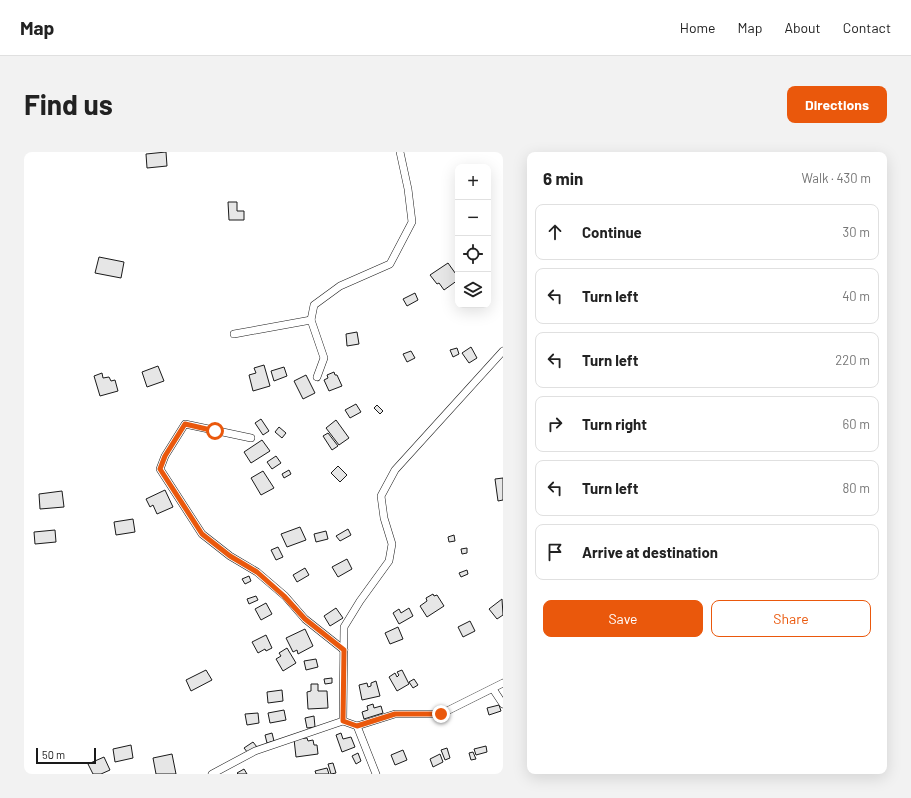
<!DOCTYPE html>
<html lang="en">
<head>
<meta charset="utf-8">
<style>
	:root { --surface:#fff; --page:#f2f2f2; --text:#222; --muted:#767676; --line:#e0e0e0; --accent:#ea580c }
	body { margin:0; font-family:Barlow,sans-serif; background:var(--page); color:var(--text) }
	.controls { position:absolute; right:12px; top:12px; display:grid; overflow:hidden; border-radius:8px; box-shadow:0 4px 16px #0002 }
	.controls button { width:36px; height:36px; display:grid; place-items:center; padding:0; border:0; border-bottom:1px solid var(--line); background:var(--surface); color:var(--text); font:20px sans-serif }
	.scale { position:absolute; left:12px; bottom:10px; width:60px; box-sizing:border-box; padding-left:4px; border:2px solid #1a1a1a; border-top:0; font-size:11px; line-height:14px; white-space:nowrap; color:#1a1a1a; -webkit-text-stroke:3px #fff; paint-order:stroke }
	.stop { position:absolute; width:12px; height:12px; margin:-9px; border:3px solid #ea580c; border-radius:50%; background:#fff }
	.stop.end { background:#ea580c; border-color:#fff; box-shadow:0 1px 4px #0008 }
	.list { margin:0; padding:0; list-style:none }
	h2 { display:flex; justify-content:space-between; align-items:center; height:52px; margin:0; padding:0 16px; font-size:17px }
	h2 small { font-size:13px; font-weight:400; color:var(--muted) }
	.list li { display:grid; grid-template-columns:26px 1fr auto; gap:12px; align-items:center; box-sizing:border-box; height:56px; margin:0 8px 8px; padding:0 8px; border:1px solid var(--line); border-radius:8px }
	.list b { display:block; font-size:15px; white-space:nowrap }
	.list em { font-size:13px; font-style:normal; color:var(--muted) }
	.actions { display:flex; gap:8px; padding:12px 16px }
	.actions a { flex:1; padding:9px 0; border:1px solid var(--accent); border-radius:8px; text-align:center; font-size:14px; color:var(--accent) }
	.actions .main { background:var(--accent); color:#fff }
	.icon { flex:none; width:22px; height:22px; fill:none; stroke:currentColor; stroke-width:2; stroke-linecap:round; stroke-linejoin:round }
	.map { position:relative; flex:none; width:479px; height:622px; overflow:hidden; border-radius:8px }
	header { display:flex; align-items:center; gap:24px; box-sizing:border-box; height:56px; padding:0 20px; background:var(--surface); border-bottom:1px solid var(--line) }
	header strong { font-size:19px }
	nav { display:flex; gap:22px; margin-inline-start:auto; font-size:14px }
	.intro { display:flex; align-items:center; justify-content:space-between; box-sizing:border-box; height:96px; padding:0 24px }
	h1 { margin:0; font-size:28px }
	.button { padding:10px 18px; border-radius:8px; background:var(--accent); color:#fff; font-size:14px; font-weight:700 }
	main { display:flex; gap:24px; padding:0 24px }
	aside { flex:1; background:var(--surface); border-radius:8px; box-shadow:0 4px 16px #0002 }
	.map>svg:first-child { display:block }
	.building { fill:#e6e6e6; stroke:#1a1a1a }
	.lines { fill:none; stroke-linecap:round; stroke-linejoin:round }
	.street-casing { stroke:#1a1a1a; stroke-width:8 }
	.street { stroke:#fff; stroke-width:7 }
	.route { stroke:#ea580c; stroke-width:5 }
</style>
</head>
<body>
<header>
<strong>Map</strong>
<nav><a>Home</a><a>Map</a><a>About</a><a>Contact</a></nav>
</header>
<div class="intro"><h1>Find us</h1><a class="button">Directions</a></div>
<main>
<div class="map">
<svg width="479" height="622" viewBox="0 0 479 622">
	<rect width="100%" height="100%" fill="#fff"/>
	<!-- building -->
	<g class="building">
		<polygon points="142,0 143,14 123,16 122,2"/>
		<polygon points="204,50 213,50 213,59 220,59 220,68 205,68"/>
		<polygon points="75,105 100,110 97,126 71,121"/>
		<polygon points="424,111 434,125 434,128 420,138 415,131 413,132 406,123"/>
		<polygon points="391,141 394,148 383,154 379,147"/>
		<polygon points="333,180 335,192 323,194 322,182"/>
		<polygon points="447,195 453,206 445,211 438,201"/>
		<polygon points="433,196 435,202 429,205 426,198"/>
		<polygon points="387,199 391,206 383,210 379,202"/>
		<polygon points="240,213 246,234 229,239 225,223 232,221 230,216"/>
		<polygon points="134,214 140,229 123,235 118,220"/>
		<polygon points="260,215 263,224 250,229 247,219"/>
		<polygon points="310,220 311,223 313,223 318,234 305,239 300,228 304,226 303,223"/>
		<polygon points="78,221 79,226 85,225 87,229 91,228 94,239 76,244 70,224"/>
		<polygon points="282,223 291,241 279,247 270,229"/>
		<polygon points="332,252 337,260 326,266 321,258"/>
		<polygon points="353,253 359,259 356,262 350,256"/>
		<polygon points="237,267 245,279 239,283 231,271"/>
		<polygon points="312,268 325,286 315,293 302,276"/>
		<polygon points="255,275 262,281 258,286 251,280"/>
		<polygon points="304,281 314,294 308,298 299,284"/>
		<polygon points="238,288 246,299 227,311 220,300"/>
		<polygon points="252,304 257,311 248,317 243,310"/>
		<polygon points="314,314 323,323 316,330 307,321"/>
		<polygon points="265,318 267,322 260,326 258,322"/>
		<polygon points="239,319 250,336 237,343 227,326"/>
		<polygon points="479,326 479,348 474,349 471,327"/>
		<polygon points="141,338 149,355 133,362 129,353 126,355 122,347"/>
		<polygon points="38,339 40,355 16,357 15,342"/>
		<polygon points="109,367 111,380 92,383 90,370"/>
		<polygon points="276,375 282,388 263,395 257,382"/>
		<polygon points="324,377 327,383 316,389 312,384"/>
		<polygon points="31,378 32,390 11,392 10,380"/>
		<polygon points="302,379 304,387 292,390 290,382"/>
		<polygon points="430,383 431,389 425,390 424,385"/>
		<polygon points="254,395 259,405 252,408 247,398"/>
		<polygon points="443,396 443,401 438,402 437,397"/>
		<polygon points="323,407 328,417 314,425 308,415"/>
		<polygon points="281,416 285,423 273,430 269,423"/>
		<polygon points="443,418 444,422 437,425 435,421"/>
		<polygon points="225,424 227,429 221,432 218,427"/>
		<polygon points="409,442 410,444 413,443 420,454 403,465 396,454 403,449 402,446"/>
		<polygon points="232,444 234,448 225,452 223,447"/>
		<polygon points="478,447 479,463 473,467 465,457"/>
		<polygon points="242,451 248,462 237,468 231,457"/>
		<polygon points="312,456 319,466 306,474 300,464"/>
		<polygon points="385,456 389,464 375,472 369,461 375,457 377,461"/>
		<polygon points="446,469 451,479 439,485 434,475"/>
		<polygon points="374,475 379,487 366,492 361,481"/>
		<polygon points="281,477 289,494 274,502 273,498 269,500 262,486"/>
		<polygon points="242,483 248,496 242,499 241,497 234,501 228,490"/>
		<polygon points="263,496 272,511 259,519 252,507 257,504 255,501"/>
		<polygon points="292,507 294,515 282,518 280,509"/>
		<polygon points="182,518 188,528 167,539 162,528"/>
		<polygon points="378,518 385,532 373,539 365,525 371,521 373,525 375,523 373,520"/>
		<polygon points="308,526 308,531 301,532 300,527"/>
		<polygon points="390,527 394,533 389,536 385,530"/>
		<polygon points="352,529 356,544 338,548 335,533 343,531 344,535 347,534 347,531"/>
		<polygon points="287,532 294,532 294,539 303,539 304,556 284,557 283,540 287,539"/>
		<polygon points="258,538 259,549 244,551 243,540"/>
		<polygon points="349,552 350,556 357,554 359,561 340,567 338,560 344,558 343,554"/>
		<polygon points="475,553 477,559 465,563 463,556"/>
		<polygon points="260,558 262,568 246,571 244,561"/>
		<polygon points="234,561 235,571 223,573 221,562"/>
		<polygon points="290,564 291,575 283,576 281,566"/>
		<polygon points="248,581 250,589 243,591 241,583"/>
		<polygon points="317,581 319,587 327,585 331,595 318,600 312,583"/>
		<polygon points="283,586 284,589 289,588 290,593 293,593 294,602 272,605 270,587"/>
		<polygon points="229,590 233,595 224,601 220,596"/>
		<polygon points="107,593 109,606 91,610 89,597"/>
		<polygon points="462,594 463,600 452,603 450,597"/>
		<polygon points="423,596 426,606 421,608 417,598"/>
		<polygon points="379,598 383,608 371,613 367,603"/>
		<polygon points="449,600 452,607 447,608 445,601"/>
		<polygon points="334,601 337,609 332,612 328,604"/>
		<polygon points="148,602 152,622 132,622 129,606"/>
		<polygon points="416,602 419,610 409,615 406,607"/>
		<polygon points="80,605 86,618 77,622 69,622 64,612"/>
		<polygon points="309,611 312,621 307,622 304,612"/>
		<polygon points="303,616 305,622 292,622 291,619"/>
		<polygon points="220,617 223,622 214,622 213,621"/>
	</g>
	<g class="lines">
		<defs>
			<g id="street">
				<polyline points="287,168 290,153 316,134 366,112 388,70 384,37 376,0"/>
				<polyline points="210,182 287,168 300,206 293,225"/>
				<polyline points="227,286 161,272 141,304 136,317 178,382 206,404 233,420 261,444 281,467 320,498"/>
				<polyline points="469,537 479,552"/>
				<polyline points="319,569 333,574 371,562 417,562 479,531"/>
				<polyline points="333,574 352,622"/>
				<polyline points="188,622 231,599 319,569 320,475 336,449 365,409 368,392 360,366 357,344 371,318 479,199"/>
			</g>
		</defs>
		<!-- street casing -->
		<use href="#street" class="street-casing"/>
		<!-- street -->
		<use href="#street" class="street"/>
	</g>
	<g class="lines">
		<!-- route -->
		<polyline class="route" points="191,279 161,272 141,304 136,317 178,382 206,404 233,420 260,444 281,467 320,498 319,569 333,574 371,562 417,562"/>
	</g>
</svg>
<div class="controls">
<button>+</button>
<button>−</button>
<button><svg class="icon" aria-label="locate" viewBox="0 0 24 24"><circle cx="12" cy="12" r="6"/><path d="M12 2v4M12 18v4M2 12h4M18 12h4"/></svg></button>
<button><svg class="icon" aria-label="layers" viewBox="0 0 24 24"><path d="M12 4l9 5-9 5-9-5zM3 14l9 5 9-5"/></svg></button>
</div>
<div class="scale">50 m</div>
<div class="stop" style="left:191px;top:279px"></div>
<div class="stop end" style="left:417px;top:562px"></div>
</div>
<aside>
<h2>6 min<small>Walk · 430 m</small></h2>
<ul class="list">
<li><svg class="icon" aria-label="ahead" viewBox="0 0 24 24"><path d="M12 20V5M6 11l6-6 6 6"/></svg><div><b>Continue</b></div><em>30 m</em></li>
<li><svg class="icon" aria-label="left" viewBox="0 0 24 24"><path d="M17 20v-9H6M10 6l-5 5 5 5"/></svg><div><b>Turn left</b></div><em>40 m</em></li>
<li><svg class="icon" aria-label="left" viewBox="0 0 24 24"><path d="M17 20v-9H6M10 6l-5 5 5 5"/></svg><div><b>Turn left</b></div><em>220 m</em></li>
<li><svg class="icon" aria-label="right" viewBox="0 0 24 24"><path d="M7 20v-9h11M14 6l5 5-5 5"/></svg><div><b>Turn right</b></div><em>60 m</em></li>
<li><svg class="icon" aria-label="left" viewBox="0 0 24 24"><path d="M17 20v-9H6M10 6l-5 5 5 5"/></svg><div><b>Turn left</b></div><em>80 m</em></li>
<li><svg class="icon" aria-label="arrive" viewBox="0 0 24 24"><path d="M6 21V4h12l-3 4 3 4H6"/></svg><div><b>Arrive at destination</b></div></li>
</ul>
<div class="actions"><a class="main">Save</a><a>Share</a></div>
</aside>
</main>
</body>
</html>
